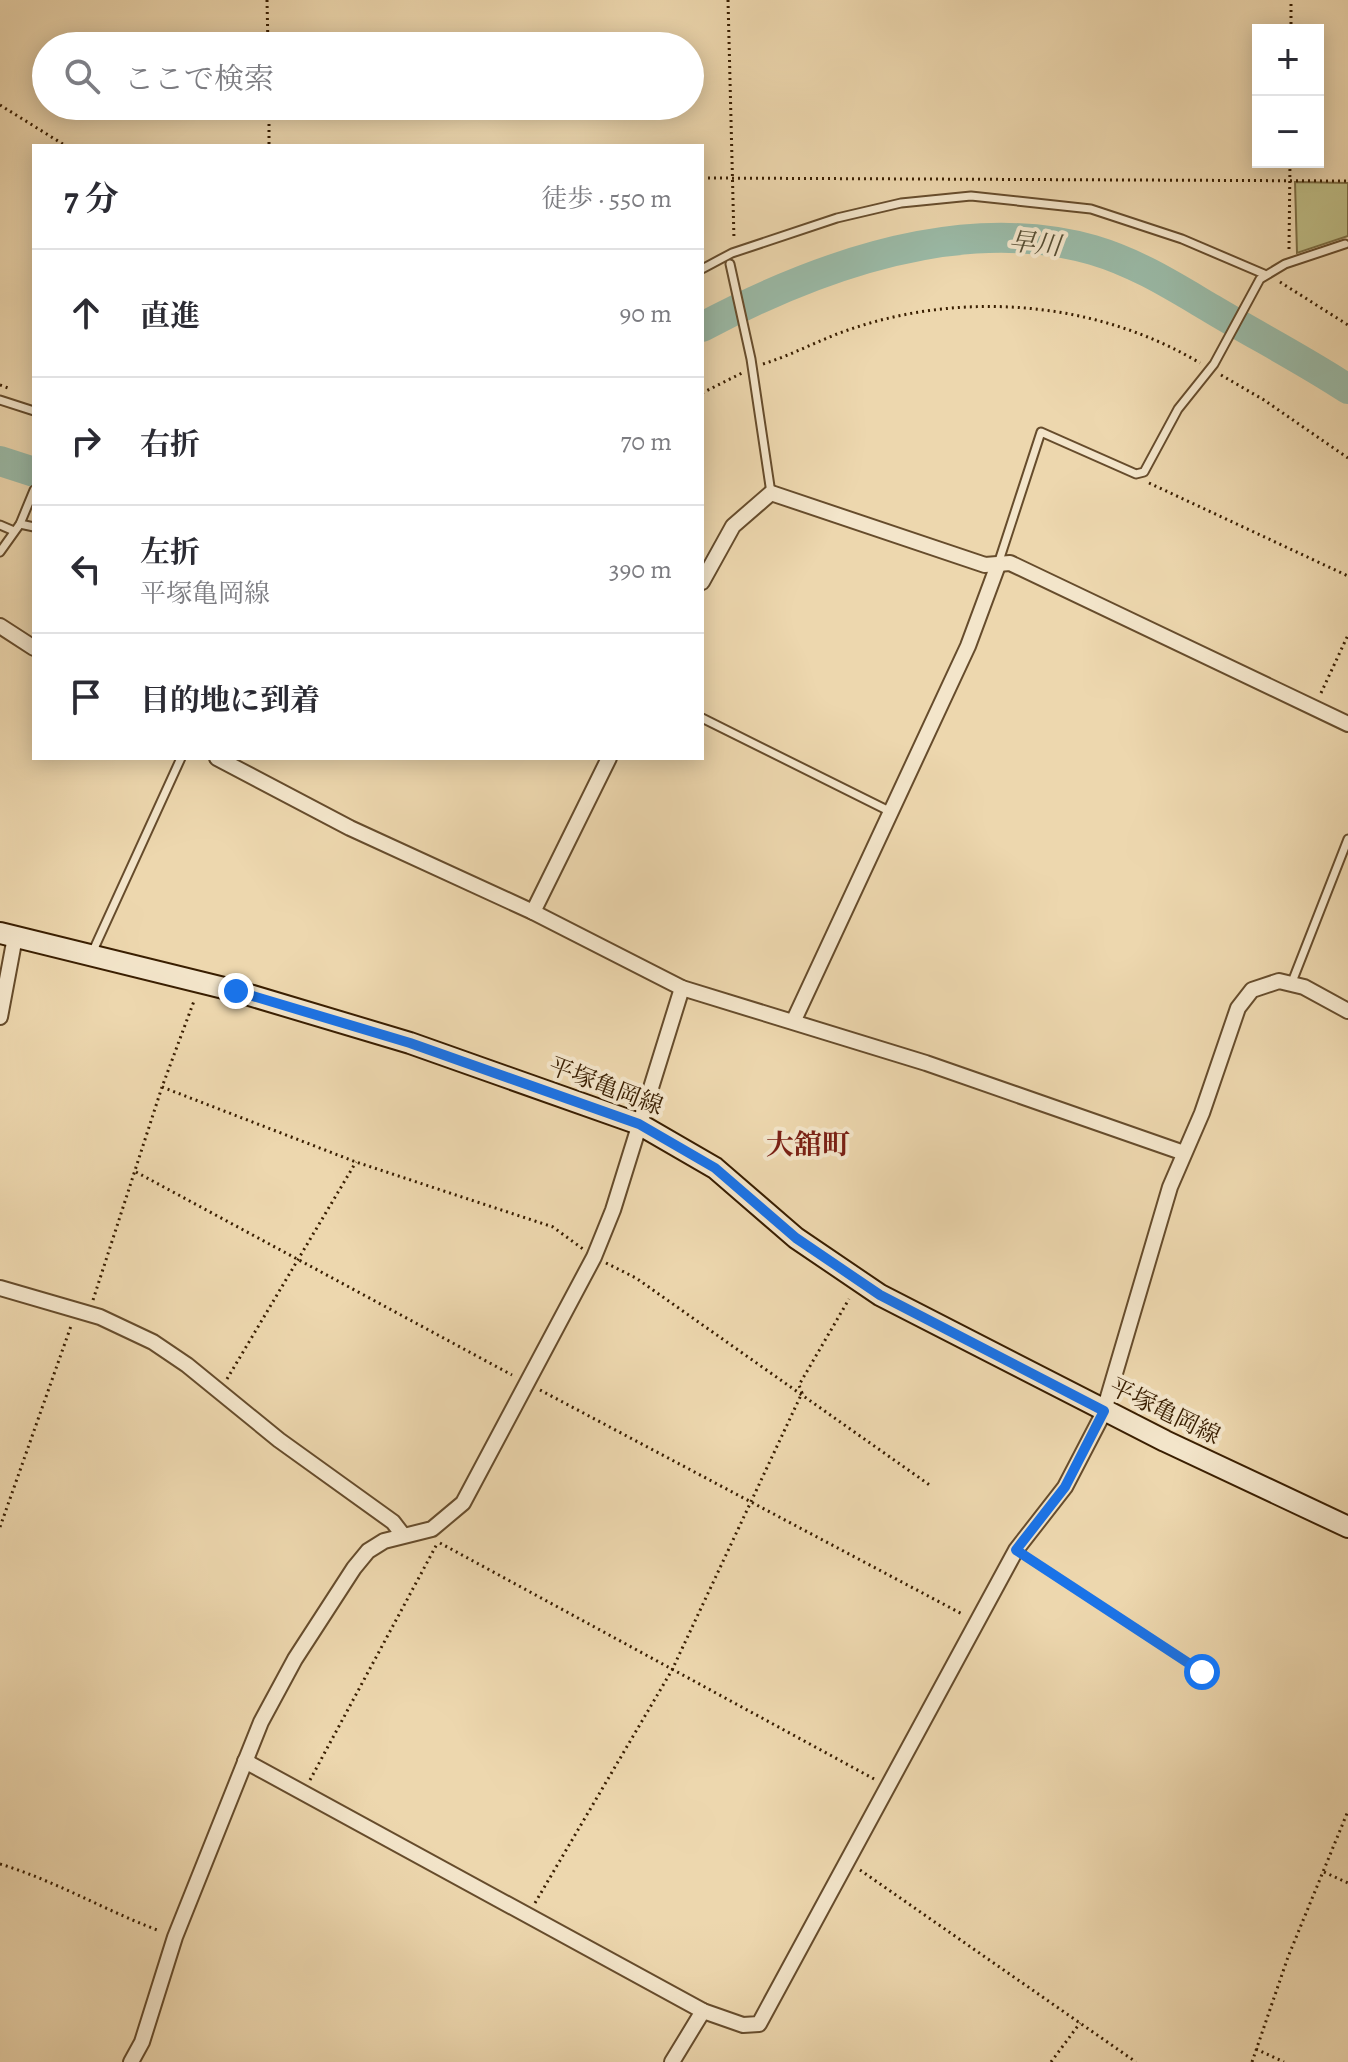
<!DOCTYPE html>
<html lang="ja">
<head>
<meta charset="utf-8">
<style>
	:root { --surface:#fff; --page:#f7f7f7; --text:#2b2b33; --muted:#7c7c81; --line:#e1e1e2 }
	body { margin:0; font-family:Alegreya,"Noto Serif JP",serif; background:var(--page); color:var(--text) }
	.controls { position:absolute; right:24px; top:24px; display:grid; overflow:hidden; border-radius:0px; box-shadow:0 4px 20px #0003 }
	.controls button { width:72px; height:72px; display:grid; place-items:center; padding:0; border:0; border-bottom:2px solid var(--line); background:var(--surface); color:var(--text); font:40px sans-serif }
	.stop { position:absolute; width:24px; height:24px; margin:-18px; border:6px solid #1a73e8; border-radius:50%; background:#fff }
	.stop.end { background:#1a73e8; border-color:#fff; box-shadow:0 2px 8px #0008 }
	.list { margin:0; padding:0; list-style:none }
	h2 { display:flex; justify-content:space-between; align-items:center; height:104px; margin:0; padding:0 32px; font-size:34px }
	h2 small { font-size:26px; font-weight:400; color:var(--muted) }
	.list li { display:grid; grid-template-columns:52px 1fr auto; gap:24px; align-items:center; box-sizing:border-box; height:128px; padding:0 32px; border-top:2px solid var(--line) }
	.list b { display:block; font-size:30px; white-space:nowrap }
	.list p { margin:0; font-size:26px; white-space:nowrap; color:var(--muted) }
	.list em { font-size:26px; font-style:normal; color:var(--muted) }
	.icon { flex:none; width:44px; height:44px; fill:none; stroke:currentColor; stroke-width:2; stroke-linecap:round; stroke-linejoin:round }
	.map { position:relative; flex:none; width:1348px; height:2062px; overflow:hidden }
	.search { position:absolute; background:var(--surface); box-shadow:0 4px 20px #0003; left:32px; top:32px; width:672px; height:88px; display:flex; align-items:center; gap:20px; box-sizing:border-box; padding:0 28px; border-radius:44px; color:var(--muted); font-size:30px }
	.panel { position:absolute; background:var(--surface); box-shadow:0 4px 20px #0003; left:32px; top:144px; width:672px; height:616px; border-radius:0px }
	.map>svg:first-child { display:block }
	.green { fill:#bebd86; stroke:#7c6e44; stroke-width:2 }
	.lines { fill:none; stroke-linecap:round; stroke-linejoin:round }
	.river { stroke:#9abaa7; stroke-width:30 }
	.lane-casing { stroke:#664c2c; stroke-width:11 }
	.street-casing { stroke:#664c2c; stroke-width:18 }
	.secondary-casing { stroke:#391e01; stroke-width:24 }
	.path { stroke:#391e01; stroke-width:3; stroke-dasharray:2 4; stroke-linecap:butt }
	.lane { stroke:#f3e5ca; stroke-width:7 }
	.street { stroke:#f3e5ca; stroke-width:14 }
	.secondary { stroke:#f3e5ca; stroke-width:20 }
	.route { stroke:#1a73e8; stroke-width:10 }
	.labels { text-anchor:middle; stroke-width:8; stroke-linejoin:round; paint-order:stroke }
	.street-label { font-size:24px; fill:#391e01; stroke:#f3e5ca }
	.water-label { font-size:26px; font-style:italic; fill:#564d33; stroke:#f3e5ca }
	.quarter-label { font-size:28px; font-weight:bold; fill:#7a1f14; stroke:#f3e5ca }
</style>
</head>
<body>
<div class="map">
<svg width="1348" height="2062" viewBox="0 0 1348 2062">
	<rect width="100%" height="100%" fill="#edd7ae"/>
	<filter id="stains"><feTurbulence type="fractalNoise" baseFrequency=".0025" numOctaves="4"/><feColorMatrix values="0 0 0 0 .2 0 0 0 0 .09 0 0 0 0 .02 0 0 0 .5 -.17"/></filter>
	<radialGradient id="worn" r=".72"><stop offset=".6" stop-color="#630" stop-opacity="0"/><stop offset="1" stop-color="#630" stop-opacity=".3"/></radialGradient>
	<!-- green -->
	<polygon class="green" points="1295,182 1348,183 1348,236 1297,253"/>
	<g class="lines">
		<!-- river -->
		<g class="river">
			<path d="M702,327C817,266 961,213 1093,250C1137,263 1173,286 1212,309C1257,336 1304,360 1348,389"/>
			<polyline points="0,461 34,472"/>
		</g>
		<defs>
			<g id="lane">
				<polyline points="730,264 751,359 771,493"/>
				<polyline points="702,269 732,253 837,218 901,203 971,196 1091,209 1182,239 1264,274"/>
				<polyline points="0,400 34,411"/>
				<polyline points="20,524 34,527"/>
				<polyline points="0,525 14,531"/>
				<polyline points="0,552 20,524 34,490"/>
				<polyline points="998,564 1041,432 1136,474 1144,472 1178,409 1214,364 1260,279 1285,264 1345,244"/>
				<polyline points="702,718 889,811"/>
				<polyline points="92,953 181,758"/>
				<polyline points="1292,982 1348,839"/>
			</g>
			<g id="street">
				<polyline points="702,582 733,526 771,493 985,565 1010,563 1348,724"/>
				<polyline points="0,626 34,648"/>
				<polyline points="217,758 350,828 533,912 682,988 926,1063 1184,1153"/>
				<polyline points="533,912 609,758"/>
				<polyline points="0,1017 15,937"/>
				<polyline points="794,1020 968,646 998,565"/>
				<polyline points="0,1288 100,1317 153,1342 187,1365 279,1440 393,1522 403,1535"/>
				<polyline points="245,1761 703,2011 743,2025 759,2024 1016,1550 1065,1487 1103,1414 1170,1187 1202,1113 1238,1008 1252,990 1279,981 1304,987 1348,1011"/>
				<polyline points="131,2062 142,2042 175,1937 261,1722 295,1659 354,1568 368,1551 384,1541 432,1529 463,1503 594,1257 613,1210 682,988"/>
				<polyline points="672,2062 703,2011"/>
			</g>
			<polyline id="secondary" points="0,933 236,991 410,1043 639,1124 715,1168 796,1238 880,1295 1165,1441 1348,1527"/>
		</defs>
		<!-- lane casing -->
		<use href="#lane" class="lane-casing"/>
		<!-- street casing -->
		<use href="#street" class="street-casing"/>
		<!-- secondary casing -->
		<use href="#secondary" class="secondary-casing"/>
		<!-- path -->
		<g class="path">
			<polyline points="267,0 268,46"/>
			<polyline points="728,0 734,240"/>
			<polyline points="1291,30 1291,0"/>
			<polyline points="0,105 66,146"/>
			<polyline points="269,106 269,146"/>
			<polyline points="702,178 1348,181"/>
			<polyline points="1289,249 1290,162"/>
			<polyline points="1280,282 1348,325"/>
			<path d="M763,364C792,355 819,340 848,330C963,290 1096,301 1200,363"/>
			<polyline points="1221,375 1264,400 1348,458"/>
			<polyline points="0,385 11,389"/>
			<polyline points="702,393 742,373"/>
			<polyline points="1149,483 1348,576"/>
			<polyline points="1321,693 1348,635"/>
			<polyline points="162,1087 356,1162 553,1227 583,1249"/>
			<polyline points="136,1172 512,1375"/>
			<polyline points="606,1263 636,1278 931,1486"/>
			<polyline points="93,1300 162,1087 194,1001"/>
			<polyline points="227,1379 356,1162"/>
			<polyline points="540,1390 964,1615"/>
			<polyline points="0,1527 71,1326"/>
			<polyline points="440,1543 876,1780"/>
			<polyline points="1030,1558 1202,1672"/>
			<polyline points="310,1780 437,1544"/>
			<path d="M0,1864C56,1881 106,1911 160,1931"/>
			<polyline points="860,1870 1136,2062"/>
			<polyline points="1324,1872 1348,1883"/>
			<polyline points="535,1903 672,1670 802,1393 799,1385 849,1299"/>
			<polyline points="1256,2049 1284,2062"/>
			<polyline points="1051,2062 1080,2023"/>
			<polyline points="1252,2062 1288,1957 1348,1811"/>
		</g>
		<!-- lane -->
		<use href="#lane" class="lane"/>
		<!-- street -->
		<use href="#street" class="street"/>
		<!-- secondary -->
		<use href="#secondary" class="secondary"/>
	</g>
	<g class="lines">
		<!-- route -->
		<polyline class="route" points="236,991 410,1043 639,1124 715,1168 796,1238 880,1295 1104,1411 1065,1487 1016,1550 1202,1672"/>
	</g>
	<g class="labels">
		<!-- street labels -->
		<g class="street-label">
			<text transform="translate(606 1086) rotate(21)" y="8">平塚亀岡線</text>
			<text transform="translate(1165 1411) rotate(26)" y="8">平塚亀岡線</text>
		</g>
		<!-- water labels -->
		<g class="water-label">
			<text transform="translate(1035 243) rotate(6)" y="9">早川</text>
		</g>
		<!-- quarter labels -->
		<g class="quarter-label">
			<text x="808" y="1154">大舘町</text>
		</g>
	</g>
	<rect width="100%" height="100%" filter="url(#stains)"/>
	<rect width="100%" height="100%" fill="url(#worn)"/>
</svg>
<div class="controls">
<button>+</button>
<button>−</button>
</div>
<div class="stop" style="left:1202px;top:1672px"></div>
<div class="stop end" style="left:236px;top:991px"></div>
<div class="search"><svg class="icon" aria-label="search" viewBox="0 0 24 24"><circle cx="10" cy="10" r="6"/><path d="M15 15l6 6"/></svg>ここで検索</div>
<section class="panel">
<h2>7 分<small>徒歩 · 550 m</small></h2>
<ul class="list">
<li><svg class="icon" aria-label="ahead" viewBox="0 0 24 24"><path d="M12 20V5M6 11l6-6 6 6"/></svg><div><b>直進</b></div><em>90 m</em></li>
<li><svg class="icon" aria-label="right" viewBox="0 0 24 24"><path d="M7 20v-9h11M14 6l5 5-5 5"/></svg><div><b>右折</b></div><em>70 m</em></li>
<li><svg class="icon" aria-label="left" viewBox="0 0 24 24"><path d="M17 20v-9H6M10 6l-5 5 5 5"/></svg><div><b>左折</b><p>平塚亀岡線</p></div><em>390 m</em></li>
<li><svg class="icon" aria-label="arrive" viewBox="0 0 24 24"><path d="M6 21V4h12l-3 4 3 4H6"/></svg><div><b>目的地に到着</b></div></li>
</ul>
</section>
</div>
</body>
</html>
